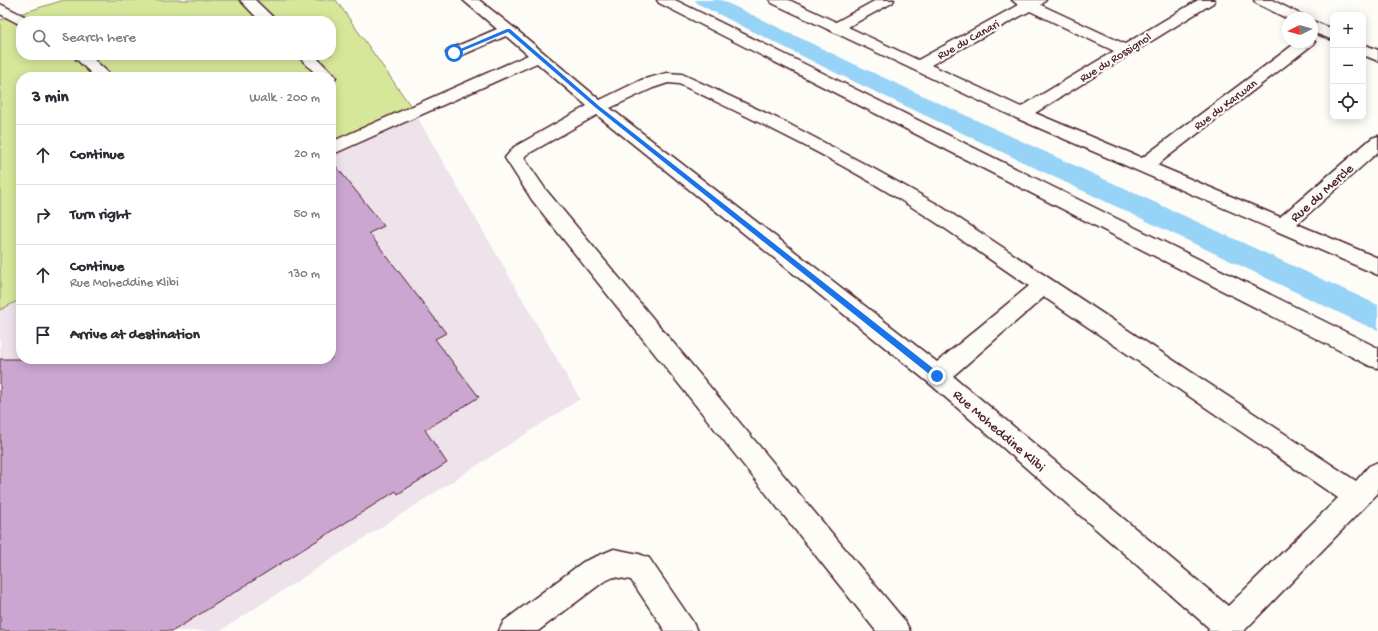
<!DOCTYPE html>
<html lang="en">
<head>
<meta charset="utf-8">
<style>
	:root { --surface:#fff; --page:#f7f7f7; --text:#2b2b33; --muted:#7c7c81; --line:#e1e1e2 }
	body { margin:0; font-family:"Gochi Hand",sans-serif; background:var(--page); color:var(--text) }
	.controls { position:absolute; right:12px; top:12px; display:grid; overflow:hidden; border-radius:8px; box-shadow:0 2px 10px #0003 }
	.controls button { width:36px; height:36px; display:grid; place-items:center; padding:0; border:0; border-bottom:1px solid var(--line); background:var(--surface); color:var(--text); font:20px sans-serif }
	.compass { position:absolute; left:1282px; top:12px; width:36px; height:36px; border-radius:50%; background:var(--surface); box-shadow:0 2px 10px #0003; rotate:264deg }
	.stop { position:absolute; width:12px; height:12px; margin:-9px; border:3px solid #1a73e8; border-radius:50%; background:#fff }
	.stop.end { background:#1a73e8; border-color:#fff; box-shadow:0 1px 4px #0008 }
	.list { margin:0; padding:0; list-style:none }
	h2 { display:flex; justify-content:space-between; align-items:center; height:52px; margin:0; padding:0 16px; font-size:17px }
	h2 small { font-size:13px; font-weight:400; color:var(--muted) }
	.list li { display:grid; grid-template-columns:26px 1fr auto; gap:12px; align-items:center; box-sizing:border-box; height:60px; padding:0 16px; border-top:1px solid var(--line) }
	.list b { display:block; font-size:15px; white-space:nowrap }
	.list p { margin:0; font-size:13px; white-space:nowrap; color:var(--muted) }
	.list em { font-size:13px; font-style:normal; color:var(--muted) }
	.icon { flex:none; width:22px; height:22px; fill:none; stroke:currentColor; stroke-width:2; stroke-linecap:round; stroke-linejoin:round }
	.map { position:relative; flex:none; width:1378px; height:631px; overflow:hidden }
	.search { position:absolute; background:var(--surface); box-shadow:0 2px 10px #0003; left:16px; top:16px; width:320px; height:44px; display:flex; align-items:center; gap:10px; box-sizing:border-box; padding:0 14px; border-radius:16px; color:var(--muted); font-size:15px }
	.panel { position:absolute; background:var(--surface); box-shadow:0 2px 10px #0003; left:16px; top:72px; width:320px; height:292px; border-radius:16px }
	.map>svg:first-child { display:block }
	.built { fill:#eee2eb }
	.green { fill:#d6e79a; stroke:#908362; fill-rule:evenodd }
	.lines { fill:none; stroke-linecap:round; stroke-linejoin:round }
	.canal { fill:#97d2f7; fill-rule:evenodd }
	.building { fill:#caa6d0; stroke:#4a1f2b }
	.minor-casing { stroke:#4a1f2b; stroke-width:3 }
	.minor { fill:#fdfcf7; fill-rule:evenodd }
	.route { fill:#1a73e8 }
	.labels { text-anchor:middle; stroke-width:4; stroke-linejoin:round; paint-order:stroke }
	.far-street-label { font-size:12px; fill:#4a1f2b; stroke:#fdfcf7 }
	.street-label { font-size:14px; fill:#4a1f2b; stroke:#fdfcf7 }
</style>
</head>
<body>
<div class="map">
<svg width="1378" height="631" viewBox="0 0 1378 631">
	<rect width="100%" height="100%" fill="#fdfcf7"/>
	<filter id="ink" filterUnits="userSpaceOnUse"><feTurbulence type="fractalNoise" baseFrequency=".025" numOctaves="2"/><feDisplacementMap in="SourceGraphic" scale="8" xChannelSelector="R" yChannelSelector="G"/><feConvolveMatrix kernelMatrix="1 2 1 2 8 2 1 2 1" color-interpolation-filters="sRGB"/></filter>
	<g filter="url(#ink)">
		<!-- built -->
		<polygon class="built" points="412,108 580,399 220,631 0,631 0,310 21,299 21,359 331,359 331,148"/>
		<!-- green -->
		<path class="green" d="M64,0H336L412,108L331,148V77H21V299L0,310V20ZM21,21H331V55H21Z"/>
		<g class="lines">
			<!-- canal -->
			<polygon class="canal" points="695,0 721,0 852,63 1378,305 1378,330 1367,326 836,73 698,4"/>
		</g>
		<!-- building -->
		<polygon class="building" points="331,160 384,226 369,233 446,333 435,339 479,397 425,430 447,463 398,494 396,491 173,631 0,631 0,359 331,359"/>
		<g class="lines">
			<defs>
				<g id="minor">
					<polygon points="240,0 255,0 277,21 260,21"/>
					<path d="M463,0H479L513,27L600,100L641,80L667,73L682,74L783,121L876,170L937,204L1356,481L1369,466L1378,462V493L1244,631H1208L1209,628L929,383L597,115L526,155L524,158L546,190L905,621L910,631H876L532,200L505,158L514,147L587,106L537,63L331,155V142L528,55L506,36L460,56L454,58L448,56L446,53L448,50L497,29ZM668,83L679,84C762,123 846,164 923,214C959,237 993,262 1029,286L937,362L610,108L653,88ZM1044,297L1338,498L1228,606L953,376Z"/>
					<polygon points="657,0 675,0 1378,348 1378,368 1370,366 659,3"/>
					<path d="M770,0H789L836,22L876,0H894L892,3L848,27L918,60L1018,5L1012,0H1046L1041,5L1125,44L1198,0H1215L1213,3L1035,113L1142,158L1297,42H1312V39L1315,42L1312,45L1157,165L1280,217L1372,138L1378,136V152L1297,224L1378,258V275L1016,118L772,3ZM1030,11L1114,51L1021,107L931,65Z"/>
					<polygon points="1254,0 1272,0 1302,15 1304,18 1288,18 1288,19 1256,3"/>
					<polygon points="0,4 28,18 31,21 21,21 21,25 0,14"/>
					<polygon points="1312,21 1333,29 1333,40 1312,32"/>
					<polygon points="1363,44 1378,50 1378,61 1363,55"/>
					<polygon points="72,55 89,55 113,77 95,77"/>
					<polygon points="297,55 314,55 336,77 334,80 331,81 331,77 319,77"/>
					<polygon points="614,549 639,554 649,558 692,621 697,631 665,631 631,580 614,577 603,582 538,631 499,631 504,621 583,562"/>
				</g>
			</defs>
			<!-- minor casing -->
			<use href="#minor" class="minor-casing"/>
			<!-- minor -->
			<use href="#minor" class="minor"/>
		</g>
	</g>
	<!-- route -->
	<polygon class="route" points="507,29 510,29 599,106 939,373 939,378 934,378 596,108 508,32 455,54 451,53"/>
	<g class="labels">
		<!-- far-street labels -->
		<g class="far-street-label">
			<text transform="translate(968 39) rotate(-29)" y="4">Rue du Canari</text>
			<text transform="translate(1115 57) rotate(-32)" y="4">Rue du Rossignol</text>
			<text transform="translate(1225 104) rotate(-37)" y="4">Rue du Karwan</text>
		</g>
		<!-- street labels -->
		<g class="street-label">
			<text transform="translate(1321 192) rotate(-42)" y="5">Rue du Mercle</text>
			<text transform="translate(1000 430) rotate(41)" y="5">Rue Moheddine Klibi</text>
		</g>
	</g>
</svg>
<div class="controls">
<button>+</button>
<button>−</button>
<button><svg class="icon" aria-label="locate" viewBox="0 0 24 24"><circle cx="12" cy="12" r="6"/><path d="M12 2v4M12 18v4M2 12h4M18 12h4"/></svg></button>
</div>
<svg class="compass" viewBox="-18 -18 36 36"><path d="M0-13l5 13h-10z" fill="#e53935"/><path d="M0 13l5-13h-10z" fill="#7c7c81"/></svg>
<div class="stop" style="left:454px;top:53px"></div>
<div class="stop end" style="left:937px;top:376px"></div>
<div class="search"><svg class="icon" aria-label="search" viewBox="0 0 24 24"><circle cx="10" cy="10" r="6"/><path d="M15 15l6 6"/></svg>Search here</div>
<section class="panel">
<h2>3 min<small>Walk · 200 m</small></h2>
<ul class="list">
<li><svg class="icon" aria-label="ahead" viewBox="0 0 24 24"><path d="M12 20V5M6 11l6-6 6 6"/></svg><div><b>Continue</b></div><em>20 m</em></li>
<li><svg class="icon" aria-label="right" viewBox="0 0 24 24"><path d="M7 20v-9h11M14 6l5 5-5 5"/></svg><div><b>Turn right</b></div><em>50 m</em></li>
<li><svg class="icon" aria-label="ahead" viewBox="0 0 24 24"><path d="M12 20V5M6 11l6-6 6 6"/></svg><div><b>Continue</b><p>Rue Moheddine Klibi</p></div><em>130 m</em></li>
<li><svg class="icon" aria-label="arrive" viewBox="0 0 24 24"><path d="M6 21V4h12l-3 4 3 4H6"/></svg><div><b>Arrive at destination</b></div></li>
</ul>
</section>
</div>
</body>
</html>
